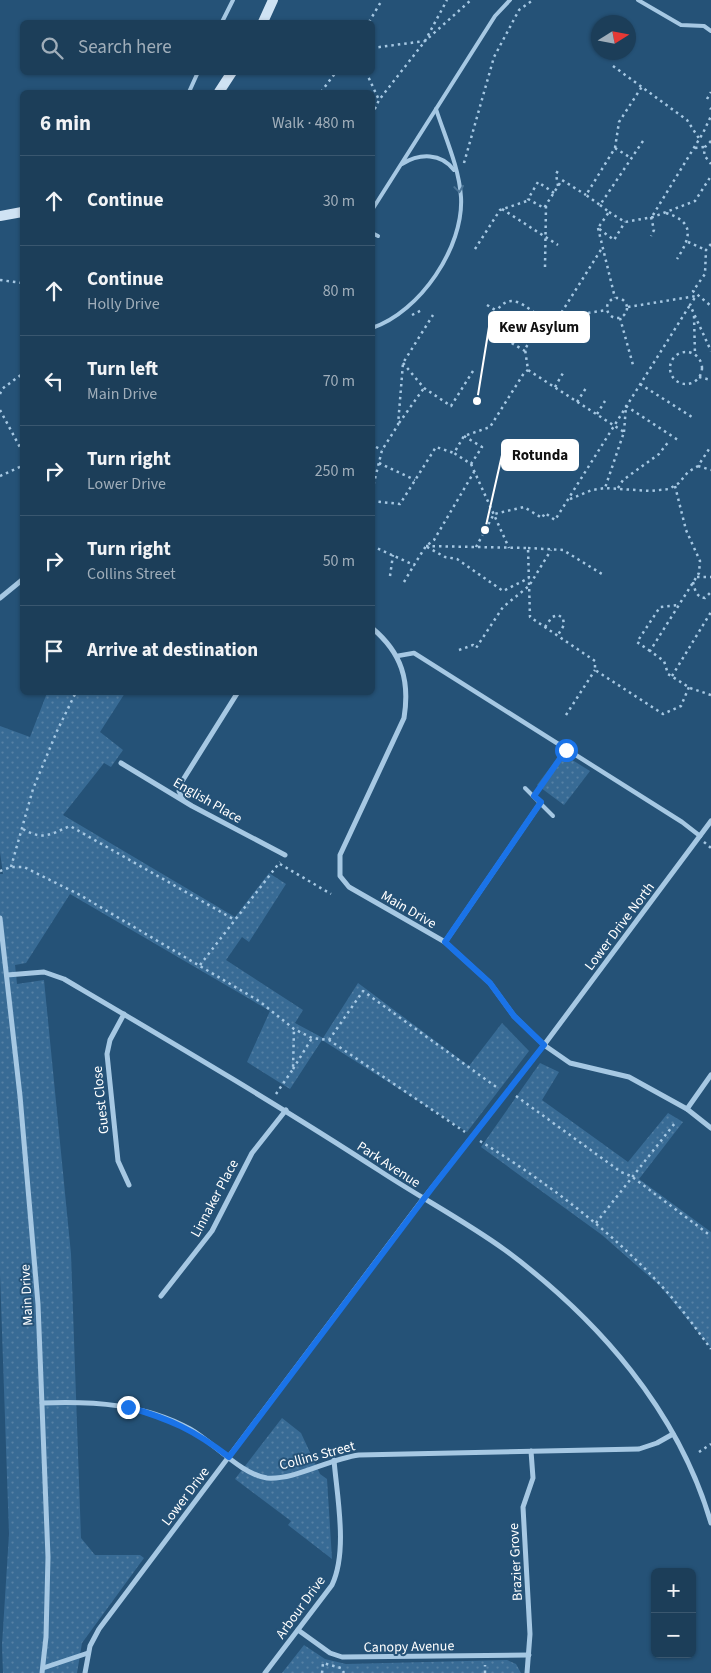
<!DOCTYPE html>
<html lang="en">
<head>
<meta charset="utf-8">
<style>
	:root { --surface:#1c3e59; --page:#294962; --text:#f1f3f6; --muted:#a0aeba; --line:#3a576f }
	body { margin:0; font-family:"Source Sans 3",sans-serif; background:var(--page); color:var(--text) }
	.controls { position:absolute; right:15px; bottom:15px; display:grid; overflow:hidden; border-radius:8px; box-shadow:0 1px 4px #0004 }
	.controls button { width:45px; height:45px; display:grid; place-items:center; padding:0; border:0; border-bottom:1px solid var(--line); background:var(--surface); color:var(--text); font:25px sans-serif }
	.compass { position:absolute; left:591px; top:15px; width:45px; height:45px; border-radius:50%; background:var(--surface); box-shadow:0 1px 4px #0004; rotate:79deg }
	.stop { position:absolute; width:15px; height:15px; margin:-11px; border:4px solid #1a73e8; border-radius:50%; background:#fff }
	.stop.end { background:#1a73e8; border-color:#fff; box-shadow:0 1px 5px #0008 }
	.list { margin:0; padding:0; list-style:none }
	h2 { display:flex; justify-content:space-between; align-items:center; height:65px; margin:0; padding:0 20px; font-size:21px }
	h2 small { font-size:16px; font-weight:400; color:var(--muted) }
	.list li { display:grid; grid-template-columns:32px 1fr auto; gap:15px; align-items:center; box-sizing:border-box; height:90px; padding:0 20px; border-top:1px solid var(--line) }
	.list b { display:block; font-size:19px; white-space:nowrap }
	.list p { margin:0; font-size:16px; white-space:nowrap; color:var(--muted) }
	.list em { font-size:16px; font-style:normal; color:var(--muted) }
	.icon { flex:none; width:28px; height:28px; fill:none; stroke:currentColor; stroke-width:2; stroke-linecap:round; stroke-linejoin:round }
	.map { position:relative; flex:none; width:711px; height:1673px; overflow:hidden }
	.search { position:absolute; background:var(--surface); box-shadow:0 1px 4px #0004; left:20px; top:20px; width:355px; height:55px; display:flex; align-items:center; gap:12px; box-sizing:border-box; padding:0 18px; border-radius:8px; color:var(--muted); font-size:19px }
	.panel { position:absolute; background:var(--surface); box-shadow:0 1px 4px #0004; left:20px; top:90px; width:355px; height:605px; border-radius:8px }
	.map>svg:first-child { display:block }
	.green { fill:url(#green-dots) }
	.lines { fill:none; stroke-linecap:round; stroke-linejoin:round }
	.path { stroke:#a6c8e3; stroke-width:2.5; stroke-dasharray:2.5 4; stroke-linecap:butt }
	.service { stroke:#a6c8e3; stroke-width:4 }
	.pedestrian { stroke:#a6c8e3; stroke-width:4.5 }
	.minor { stroke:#a6c8e3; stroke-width:5 }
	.secondary { stroke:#cfe2f3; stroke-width:10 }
	.oneway { stroke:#4c7597 }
	.route { stroke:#1a73e8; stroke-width:6 }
	.labels { text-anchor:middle; stroke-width:4; stroke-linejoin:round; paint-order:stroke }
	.street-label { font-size:14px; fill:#fff; stroke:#255277 }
	.leader { fill:none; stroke:#fff; stroke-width:2 }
	.callout-dot { fill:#fff; stroke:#255277; stroke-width:2 }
	.callout { fill:#fff; stroke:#fff; stroke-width:2 }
	.callout-label { font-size:15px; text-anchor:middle; font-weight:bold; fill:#111 }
</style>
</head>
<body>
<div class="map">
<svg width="711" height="1673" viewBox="0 0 711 1673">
	<defs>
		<pattern id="green-dots" width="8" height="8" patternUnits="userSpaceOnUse" patternTransform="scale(1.25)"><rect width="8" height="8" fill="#386b95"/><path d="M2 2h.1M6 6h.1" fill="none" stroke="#5681a5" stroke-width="1.8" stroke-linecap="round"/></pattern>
	</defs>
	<rect width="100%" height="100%" fill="#255277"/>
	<!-- green -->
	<g class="green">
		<polygon points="47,693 125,693 100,732 123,750 111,767 104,763 63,815 235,917 269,873 286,884 249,942 242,937 226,960 303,1010 295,1023 323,1038 358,983 469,1066 502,1023 529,1051 467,1132 322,1040 290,1089 247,1062 270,1011 70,894 26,963 15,965 17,984 44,980 71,1254 81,1538 95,1555 140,1555 144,1558 82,1643 77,1673 3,1673 2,1645 9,1534 0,1274 0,874 3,874 0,852 0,726 30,737"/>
		<polygon points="561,753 590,771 564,805 537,785"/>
		<polygon points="540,1063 559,1072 542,1100 628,1162 668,1113 683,1122 639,1179 711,1232 711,1348 660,1286 602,1235 481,1147"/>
		<polygon points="282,1418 301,1433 320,1474 327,1479 332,1559 288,1525 291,1521 235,1479"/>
		<polygon points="304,1645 325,1659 346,1664 507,1660 516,1664 521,1673 282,1673"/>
	</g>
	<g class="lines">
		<!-- path -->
		<g class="path">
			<polyline points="369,22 382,0"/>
			<polyline points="372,48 425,41 471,0"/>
			<polyline points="613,66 687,120 700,140"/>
			<polyline points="366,72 379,100"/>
			<polyline points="321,92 336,72"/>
			<polyline points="707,99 711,92"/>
			<polyline points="710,108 711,109"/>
			<polyline points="372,115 379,100 425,41 447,0"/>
			<polyline points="643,141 600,205 586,195 615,148 619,122 643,85"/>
			<polyline points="711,141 705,147 704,155 711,164"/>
			<polyline points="615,148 631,158"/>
			<polyline points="695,148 705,147"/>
			<polyline points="464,163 494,57 519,10 533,0"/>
			<polyline points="558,186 556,174 559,169"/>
			<polyline points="554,193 538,182 528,199 544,208 562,180 586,195"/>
			<polyline points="600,205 609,212 598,228 614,240 625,222"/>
			<polyline points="502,209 558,245"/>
			<polyline points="609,212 625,222 653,217 695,201 711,176"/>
			<path d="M666,213C695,222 691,237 677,259"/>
			<polyline points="653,215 703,133 711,116"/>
			<polyline points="651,217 654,230 651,236"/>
			<polyline points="598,228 615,298"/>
			<polyline points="688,242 706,250"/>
			<polyline points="711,244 706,250 705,274 693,291 711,306"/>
			<polyline points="475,249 500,210 530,200"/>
			<polyline points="545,267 546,206"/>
			<polyline points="0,280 22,283"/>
			<circle cx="617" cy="308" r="10"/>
			<polyline points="487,305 497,311"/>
			<polyline points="628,307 696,296 690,305 711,351"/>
			<polyline points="548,312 525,349 528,370 624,432 605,488"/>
			<polyline points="412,315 422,310"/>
			<polyline points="694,316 695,355"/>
			<polyline points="558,318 602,248"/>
			<polyline points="620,318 633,365"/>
			<polyline points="543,320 607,310"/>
			<path d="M525,351C517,346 505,340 499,333C487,321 500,296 517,302C526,305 535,314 544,319"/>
			<circle cx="686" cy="368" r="16"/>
			<polyline points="403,363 424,388 451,406 473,371"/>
			<polyline points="699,377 711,380"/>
			<polyline points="640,384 692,417"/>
			<polyline points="555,387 563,373"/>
			<polyline points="0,394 2,389 22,374"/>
			<polyline points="577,402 586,388"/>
			<polyline points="0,410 22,451"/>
			<polyline points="597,414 605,401"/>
			<polyline points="399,423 424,388"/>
			<polyline points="624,432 626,406 678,440"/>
			<polyline points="464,436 482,447 471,464 454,453 464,436 490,427 524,373 528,370"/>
			<polyline points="376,447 382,450"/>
			<polyline points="379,463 415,480"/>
			<polyline points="471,464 509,548"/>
			<polyline points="698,466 711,470"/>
			<polyline points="0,476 22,466"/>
			<polyline points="675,486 686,530 700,561 699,573 650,651 664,661 668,674 690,688 711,695"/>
			<polyline points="618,488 623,480 659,454 669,441"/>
			<polyline points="372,491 382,450 398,425 403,363 433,315"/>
			<polyline points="570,499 592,490 605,488 651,491 669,489 679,483 688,472 698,466 711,446"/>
			<polyline points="372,501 400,504 436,447 454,453"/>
			<polyline points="372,546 414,565 426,546 434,540 474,472"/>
			<polyline points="426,546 528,548 530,617 595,661 595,670 663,714 681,706 689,687"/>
			<polyline points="427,547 445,557 457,559 503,591 529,578"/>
			<polyline points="476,547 494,514 524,507 542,518 545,513 555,520 690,305"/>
			<polyline points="528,548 563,550 602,574"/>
			<polyline points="390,576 393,555"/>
			<polyline points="697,577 711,577"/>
			<polyline points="404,582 414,565"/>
			<path d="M693,582C695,590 696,597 705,598L711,592"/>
			<polyline points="545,627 552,617 558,615 563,618 564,625 558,635"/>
			<polyline points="459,650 473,645 476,648 503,607 529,586 551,550"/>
			<polyline points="650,651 637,642 660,607 679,605"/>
			<polyline points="672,676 711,612"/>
			<polyline points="566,715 595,670"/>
			<polyline points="537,791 561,756"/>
			<path d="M23,829C43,841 51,834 70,826L235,920"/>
			<polyline points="704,842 711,848"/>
			<polyline points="280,864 331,894"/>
			<polyline points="11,867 33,789 57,731 76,692"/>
			<polyline points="0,871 11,867 24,867 80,895 259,1001 294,1029 312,1038 329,1040 465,1132"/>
			<polyline points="200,965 280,862"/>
			<polyline points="329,1040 363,991 499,1089"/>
			<polyline points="293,1069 312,1038"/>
			<polyline points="276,1094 293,1069 294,1029"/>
			<polyline points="516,1096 621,1172 631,1176 711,1236"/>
			<path d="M480,1141C548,1183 613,1232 667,1292C683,1310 697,1330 711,1349"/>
			<polyline points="596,1223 675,1123"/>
			<polyline points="699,1452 711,1444"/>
			<polyline points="322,1673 323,1663 341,1668 344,1673"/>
			<polyline points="485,1673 485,1665"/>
		</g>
		<!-- service -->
		<g class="service">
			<polyline points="638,0 681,25 704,26 711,31"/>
			<polyline points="222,22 233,0"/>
			<polyline points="189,92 198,72"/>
			<path d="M402,164C420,153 441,153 454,170"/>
			<polyline points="372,210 495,16 510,0"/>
			<polyline points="372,233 378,236"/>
			<path d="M372,328C420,312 464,247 461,197C459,167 445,137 436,109"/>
			<polyline points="525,788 553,816"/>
		</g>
		<!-- pedestrian -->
		<g class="pedestrian">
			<polyline points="397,656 414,653 682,822 700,836"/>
			<polyline points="423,1199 544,1045"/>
			<polyline points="43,1668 88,1653"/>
		</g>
		<!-- minor -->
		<g class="minor">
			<polyline points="0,598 22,580"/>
			<path d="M372,628C402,653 410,681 404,718L340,855V876L349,887L445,942L490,983L514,1016L544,1045L570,1063L629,1077L687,1109L711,1128"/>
			<polyline points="121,763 192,806 285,855"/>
			<polyline points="183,799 179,791 181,783 238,692"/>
			<polyline points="0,918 20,1096 38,1304 48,1557 46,1637 42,1673"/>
			<polyline points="445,942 541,802"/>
			<path d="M7,975L44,972L64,979C171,1042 277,1104 380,1171C421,1198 465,1221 505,1250C598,1319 678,1410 711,1523"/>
			<polyline points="124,1014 110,1040 107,1054 118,1161 129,1185"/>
			<polyline points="544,1045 711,821"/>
			<polyline points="687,1109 711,1075"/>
			<polyline points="161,1296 212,1231 252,1153 286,1110"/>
			<path d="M42,1403C93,1401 145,1404 190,1429C213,1442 242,1475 267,1478C296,1480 328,1459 359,1455L639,1449L657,1443L673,1434"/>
			<polyline points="298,1630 330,1653 342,1657 529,1655"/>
			<polyline points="85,1673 90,1646 99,1629 423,1199"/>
			<path d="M265,1673L332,1585C348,1551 337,1497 334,1460"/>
			<polyline points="527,1673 530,1634 523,1507 533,1478 531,1451"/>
		</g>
		<!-- secondary -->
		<g class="secondary">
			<polyline points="263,22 273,0"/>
			<polyline points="219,92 232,72"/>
			<polyline points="0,216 22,212"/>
		</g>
	</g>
	<!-- one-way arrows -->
	<defs><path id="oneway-chevron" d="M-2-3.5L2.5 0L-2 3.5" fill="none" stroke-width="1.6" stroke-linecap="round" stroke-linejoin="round" transform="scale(1.25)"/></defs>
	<use class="oneway" href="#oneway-chevron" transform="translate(459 189) rotate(82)"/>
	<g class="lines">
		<!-- route -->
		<path class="route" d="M128,1407C170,1419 194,1430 229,1457L432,1188L544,1045L514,1016L490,983L445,942L541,802L534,796L566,750"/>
	</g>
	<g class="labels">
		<!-- street labels -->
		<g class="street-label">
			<text transform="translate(208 800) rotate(30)" y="5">English Place</text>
			<text transform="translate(409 909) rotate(30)" y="5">Main Drive</text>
			<text transform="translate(619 926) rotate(-53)" y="5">Lower Drive North</text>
			<text transform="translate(100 1100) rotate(-96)" y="5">Guest Close</text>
			<text transform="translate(389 1164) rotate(33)" y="5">Park Avenue</text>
			<text transform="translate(214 1198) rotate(-62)" y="5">Linnaker Place</text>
			<text transform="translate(26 1295) rotate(-93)" y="5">Main Drive</text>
			<text transform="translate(317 1455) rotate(-15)" y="5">Collins Street</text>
			<text transform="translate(185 1496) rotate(-53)" y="5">Lower Drive</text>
			<text transform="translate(515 1562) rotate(-93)" y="5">Brazier Grove</text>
			<text transform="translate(300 1607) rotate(-54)" y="5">Arbour Drive</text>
			<text transform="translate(409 1646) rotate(-1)" y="5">Canopy Avenue</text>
		</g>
	</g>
	<!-- callouts -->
	<path class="leader" d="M477 401L489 327M485 530L502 455"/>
	<g class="callout-dot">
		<circle cx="477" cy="401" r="5"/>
		<circle cx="485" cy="530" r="5"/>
	</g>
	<g class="callout">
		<rect x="489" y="312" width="100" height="30" rx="5"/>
		<rect x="502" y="440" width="76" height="30" rx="5"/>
	</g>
	<g class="callout-label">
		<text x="539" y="332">Kew Asylum</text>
		<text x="540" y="460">Rotunda</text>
	</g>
</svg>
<div class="controls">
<button>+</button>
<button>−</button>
</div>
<svg class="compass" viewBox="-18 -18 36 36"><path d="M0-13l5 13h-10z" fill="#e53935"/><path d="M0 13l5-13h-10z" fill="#a0aeba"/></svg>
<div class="stop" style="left:566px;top:750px"></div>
<div class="stop end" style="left:128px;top:1407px"></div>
<div class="search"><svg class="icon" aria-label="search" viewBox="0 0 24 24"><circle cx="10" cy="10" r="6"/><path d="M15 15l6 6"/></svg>Search here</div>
<section class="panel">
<h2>6 min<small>Walk · 480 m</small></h2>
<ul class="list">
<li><svg class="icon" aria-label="ahead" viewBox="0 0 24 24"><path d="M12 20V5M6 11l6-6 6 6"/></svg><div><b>Continue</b></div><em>30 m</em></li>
<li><svg class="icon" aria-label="ahead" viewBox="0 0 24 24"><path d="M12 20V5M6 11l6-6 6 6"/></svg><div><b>Continue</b><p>Holly Drive</p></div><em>80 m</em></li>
<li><svg class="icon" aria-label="left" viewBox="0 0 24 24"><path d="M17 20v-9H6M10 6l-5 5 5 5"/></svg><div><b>Turn left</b><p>Main Drive</p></div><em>70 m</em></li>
<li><svg class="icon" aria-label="right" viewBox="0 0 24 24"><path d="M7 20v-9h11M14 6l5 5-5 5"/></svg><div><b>Turn right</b><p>Lower Drive</p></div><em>250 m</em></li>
<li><svg class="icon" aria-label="right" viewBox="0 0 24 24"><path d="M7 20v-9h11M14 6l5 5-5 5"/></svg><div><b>Turn right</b><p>Collins Street</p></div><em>50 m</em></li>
<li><svg class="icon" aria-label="arrive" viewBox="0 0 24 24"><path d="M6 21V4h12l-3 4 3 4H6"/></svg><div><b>Arrive at destination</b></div></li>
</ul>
</section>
</div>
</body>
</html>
